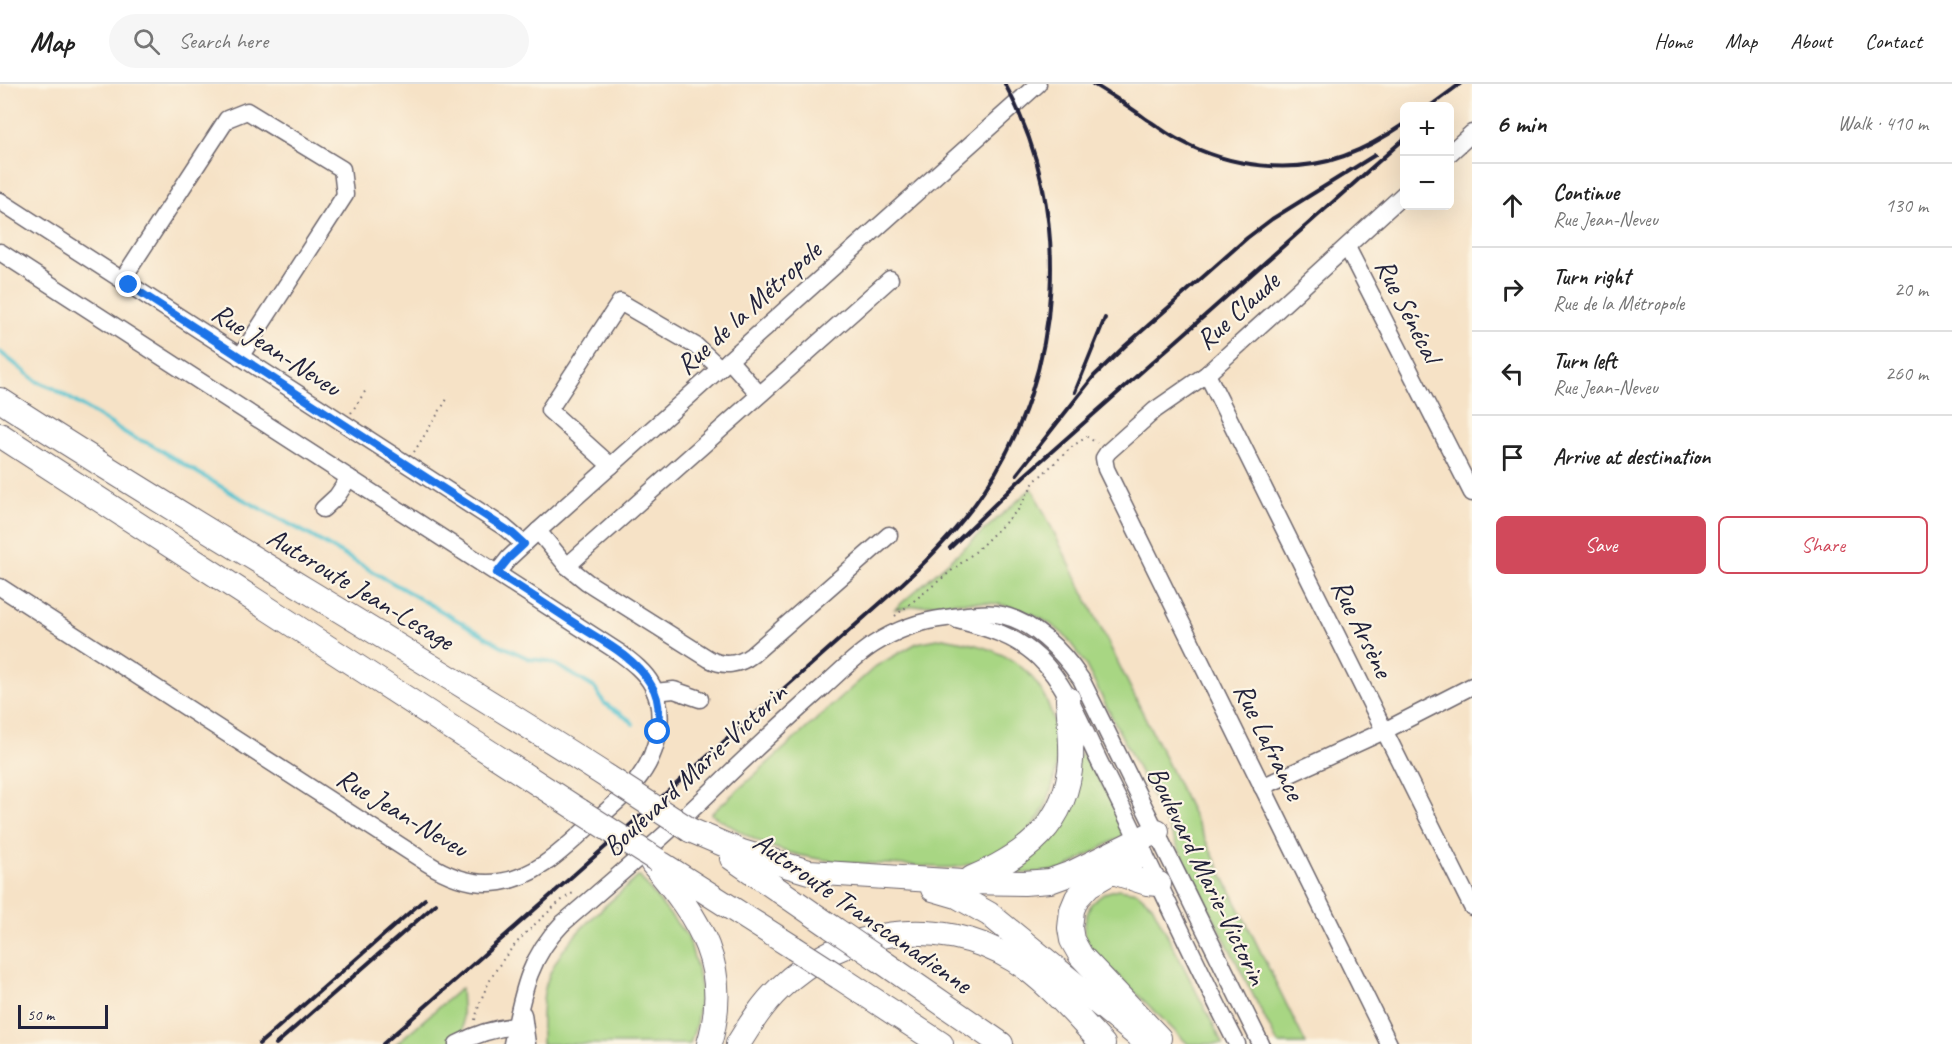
<!DOCTYPE html>
<html lang="en">
<head>
<meta charset="utf-8">
<style>
	:root { --surface:#fff; --page:#f6f6f6; --text:#222; --muted:#767676; --line:#e0e0e0; --accent:#d1495b }
	body { margin:0; font-family:Caveat,sans-serif; background:var(--page); color:var(--text) }
	.controls { position:absolute; right:18px; top:18px; display:grid; overflow:hidden; border-radius:9px; box-shadow:0 6px 24px #0002 }
	.controls button { width:54px; height:54px; display:grid; place-items:center; padding:0; border:0; border-bottom:2px solid var(--line); background:var(--surface); color:var(--text); font:30px sans-serif }
	.scale { position:absolute; left:18px; bottom:15px; width:90px; box-sizing:border-box; padding-left:6px; border:3px solid #22223b; border-top:0; font-size:16px; line-height:21px; white-space:nowrap; color:#22223b; -webkit-text-stroke:4px #fcf5e5; paint-order:stroke }
	.stop { position:absolute; width:18px; height:18px; margin:-14px; border:4px solid #1a73e8; border-radius:50%; background:#fff }
	.stop.end { background:#1a73e8; border-color:#fff; box-shadow:0 2px 6px #0008 }
	.list { margin:0; padding:0; list-style:none }
	h2 { display:flex; justify-content:space-between; align-items:center; height:78px; margin:0; padding:0 24px; font-size:26px }
	h2 small { font-size:20px; font-weight:400; color:var(--muted) }
	.list li { display:grid; grid-template-columns:39px 1fr auto; gap:18px; align-items:center; box-sizing:border-box; height:84px; padding:0 24px; border-top:2px solid var(--line) }
	.list b { display:block; font-size:22px; white-space:nowrap }
	.list p { margin:0; font-size:20px; white-space:nowrap; color:var(--muted) }
	.list em { font-size:20px; font-style:normal; color:var(--muted) }
	.actions { display:flex; gap:12px; padding:18px 24px }
	.actions a { flex:1; padding:14px 0; border:2px solid var(--accent); border-radius:9px; text-align:center; font-size:21px; color:var(--accent) }
	.actions .main { background:var(--accent); color:#fff }
	.icon { flex:none; width:33px; height:33px; fill:none; stroke:currentColor; stroke-width:2; stroke-linecap:round; stroke-linejoin:round }
	.map { position:relative; flex:none; width:1472px; height:960px; overflow:hidden }
	header { display:flex; align-items:center; gap:36px; box-sizing:border-box; height:84px; padding:0 30px; background:var(--surface); border-bottom:2px solid var(--line) }
	header strong { font-size:28px }
	nav { display:flex; gap:33px; margin-inline-start:auto; font-size:21px }
	.search { width:420px; height:54px; background:var(--page); display:flex; align-items:center; gap:15px; box-sizing:border-box; padding:0 21px; border-radius:33px; color:var(--muted); font-size:22px }
	main { display:flex }
	aside { flex:1; background:var(--surface) }
	.map>svg:first-child { display:block }
	.green { fill:#a8d683; stroke:#657c5f; stroke-width:1.5 }
	.lines { fill:none; stroke-linecap:round; stroke-linejoin:round }
	.stream { stroke:#55c2cf; stroke-width:4 }
	.minor-casing { stroke:#6c656c; stroke-width:19 }
	.highway-casing { stroke:#6c656c; stroke-width:26 }
	.path { stroke:#6c656c; stroke-width:2; stroke-dasharray:1.5 4.5; stroke-linecap:butt }
	.minor { stroke:#fff; stroke-width:16 }
	.highway { stroke:#fff; stroke-width:24 }
	.rail { stroke:#22223b; stroke-width:4 }
	.highway-bridge-casing { stroke:#6c656c; stroke-width:26; stroke-linecap:butt }
	.highway-bridge { stroke:#fff; stroke-width:24 }
	.route { stroke:#1a73e8; stroke-width:8 }
	.labels { text-anchor:middle; stroke-width:4.5; stroke-linejoin:round; paint-order:stroke }
	.street-label { font-size:28px; fill:#22223b; stroke:#fcf5e5 }
</style>
</head>
<body>
<header>
<strong>Map</strong>
<div class="search"><svg class="icon" aria-label="search" viewBox="0 0 24 24"><circle cx="10" cy="10" r="6"/><path d="M15 15l6 6"/></svg>Search here</div>
<nav><a>Home</a><a>Map</a><a>About</a><a>Contact</a></nav>
</header>
<main>
<div class="map">
<svg width="1472" height="960" viewBox="0 0 1472 960">
	<rect width="100%" height="100%" fill="#fcf5e5"/>
	<filter id="ink" filterUnits="userSpaceOnUse"><feTurbulence type="fractalNoise" baseFrequency=".0167" numOctaves="2"/><feDisplacementMap in="SourceGraphic" scale="12" xChannelSelector="R" yChannelSelector="G"/><feConvolveMatrix kernelMatrix="1 2 1 2 8 2 1 2 1" color-interpolation-filters="sRGB"/></filter>
	<filter id="wash" filterUnits="userSpaceOnUse"><feTurbulence type="fractalNoise" baseFrequency=".008" numOctaves="4" result="noise"/><feDisplacementMap in="SourceGraphic" scale="24" xChannelSelector="R" yChannelSelector="G"/><feGaussianBlur stdDeviation="1.35" result="paint"/><feColorMatrix in="noise" values="0 0 0 0 0 0 0 0 0 0 0 0 0 0 0 0 0 1.4 0 .05"/><feComposite in="paint" operator="in"/></filter>
	<g filter="url(#wash)">
		<rect width="100%" height="100%" fill="#f6e2c6"/>
		<!-- green -->
		<g class="green">
			<path d="M1032,404L1306,960H1278L1085,580C1078,570 1071,558 1063,550C1014,507 954,517 895,525Z"/>
			<path d="M943,554C971,559 997,564 1020,582C1071,621 1069,722 1015,758C998,769 976,780 956,783C942,785 925,782 910,781C865,779 819,780 775,764C752,756 732,743 711,730L876,582L917,559Z"/>
			<polygon points="1081,669 1101,699 1125,747 1124,751 1062,786 1006,791"/>
			<path d="M639,792L688,853L697,884L701,909L696,941L690,960H542C542,943 541,926 544,909C553,860 604,824 639,792Z"/>
			<polygon points="1118,805 1137,808 1152,821 1223,960 1188,960 1096,870 1086,856 1084,845 1086,833 1091,820 1105,809"/>
			<polygon points="461,904 464,960 396,960"/>
		</g>
		<g class="lines">
			<!-- stream -->
			<polyline class="stream" points="0,268 38,298 53,304 132,353 150,360 235,411 306,449 502,562 530,575 547,577 557,581 595,604 604,619 631,637 633,640"/>
		</g>
	</g>
	<g filter="url(#ink)">
		<g class="lines">
			<defs>
				<g id="minor">
					<polyline points="1450,69 1472,49"/>
					<polyline points="0,117 504,443 524,460"/>
					<polyline points="1347,163 1472,409"/>
					<path d="M0,168L620,569C632,578 645,588 652,601C667,629 658,668 640,692C626,712 606,727 588,743C563,766 536,793 500,798C474,802 449,793 427,779L0,503"/>
					<polyline points="122,196 227,35 247,27 342,85 345,111 240,273"/>
					<polyline points="729,276 759,310"/>
					<polyline points="1207,290 1472,823"/>
					<polyline points="611,382 549,326 620,218 696,262 720,284"/>
					<polyline points="323,425 337,412 349,394"/>
					<polyline points="538,447 567,482 890,195"/>
					<path d="M567,482L587,498L709,575C724,583 739,581 752,571L889,451"/>
					<polyline points="497,489 509,474 538,447 1038,0"/>
					<path d="M957,536C988,544 1016,552 1039,574C1069,603 1084,648 1103,685C1149,776 1190,869 1237,960"/>
					<polyline points="655,608 674,606 700,615"/>
					<polyline points="1262,703 1384,647 1472,602"/>
					<polyline points="523,930 527,960"/>
					<path d="M457,960C479,948 499,943 524,941"/>
					<path d="M512,960C522,914 527,875 562,840C608,800 655,761 699,719C739,680 780,641 822,604C839,589 855,572 874,560C896,546 920,537 946,534C963,532 980,528 996,530C1032,535 1062,567 1081,595L1261,960"/>
					<polyline points="1389,960 1106,385 1104,374 1108,368 1155,326 1207,290 1404,110"/>
				</g>
				<g id="highway">
					<path d="M0,316C202,447 412,566 614,697"/>
					<polyline points="0,351 580,727"/>
					<polyline points="690,746 742,768 809,788 962,798 1024,799 1050,797 1072,789 1157,747"/>
					<polyline points="1141,771 1089,801 1077,814 1072,826 1070,844 1072,856 1081,872 1159,954"/>
					<polyline points="732,774 833,844"/>
					<path d="M652,779C700,835 732,884 709,960"/>
					<polyline points="662,780 794,864"/>
					<polyline points="1113,788 1147,799 1159,800"/>
					<path d="M972,794C1026,771 1067,740 1071,676C1072,656 1069,635 1068,615"/>
					<polyline points="933,805 957,812 989,830 1148,960"/>
					<polyline points="877,874 1001,960"/>
					<polyline points="839,893 941,960"/>
					<path d="M738,960C750,941 762,921 779,905C841,844 938,830 1014,876C1049,898 1075,931 1103,960"/>
				</g>
			</defs>
			<!-- minor casing -->
			<use href="#minor" class="minor-casing"/>
			<!-- highway casing -->
			<use href="#highway" class="highway-casing"/>
			<!-- path -->
			<g class="path">
				<polyline points="351,329 366,306"/>
				<polyline points="414,368 449,312"/>
				<polyline points="895,532 975,468 1018,426 1034,398 1074,361 1087,353 1097,359"/>
				<path d="M475,936C485,893 511,861 543,833C554,823 563,813 576,808"/>
			</g>
			<!-- minor -->
			<use href="#minor" class="minor"/>
			<!-- highway -->
			<use href="#highway" class="highway"/>
			<!-- rail -->
			<g class="rail">
				<path d="M1093,0C1111,11 1129,22 1146,35C1158,42 1168,51 1181,57C1229,83 1292,91 1344,72C1366,64 1385,53 1404,40"/>
				<polyline points="1430,22 1460,0"/>
				<polyline points="1075,308 1105,234"/>
				<polyline points="1017,390 1094,292 1125,262 1247,154 1272,135 1375,71"/>
				<polyline points="950,464 1024,392 1404,55"/>
				<polyline points="259,960 425,815"/>
				<polyline points="276,960 436,820"/>
				<path d="M383,960L903,499C933,471 961,442 984,407C1064,287 1074,127 1005,0"/>
			</g>
			<defs>
				<g id="highway-bridge">
					<polyline points="614,697 690,746"/>
					<polyline points="580,727 657,776"/>
					<polyline points="833,844 877,874"/>
					<polyline points="794,864 839,893"/>
				</g>
			</defs>
			<!-- highway-bridge casing -->
			<use href="#highway-bridge" class="highway-bridge-casing"/>
			<!-- highway-bridge -->
			<use href="#highway-bridge" class="highway-bridge"/>
		</g>
	</g>
	<g class="lines" filter="url(#ink)">
		<!-- route -->
		<path class="route" d="M129,201L512,449L524,460L509,474L497,489C526,507 554,526 582,544C606,559 635,574 650,599C660,613 660,631 658,648"/>
	</g>
	<g class="labels">
		<!-- street labels -->
		<g class="street-label">
			<text transform="translate(748 223) rotate(-42)" y="10">Rue de la Métropole</text>
			<text transform="translate(1237 226) rotate(-42)" y="10">Rue Claude</text>
			<text transform="translate(1409 226) rotate(63)" y="10">Rue Sénécal</text>
			<text transform="translate(277 265) rotate(33)" y="10">Rue Jean-Neveu</text>
			<text transform="translate(361 504) rotate(31)" y="10">Autoroute Jean-Lesage</text>
			<text transform="translate(1363 544) rotate(64)" y="10">Rue Arsène</text>
			<text transform="translate(1270 657) rotate(64)" y="10">Rue Lafrance</text>
			<text transform="translate(694 685) rotate(-43)" y="10">Boulevard Marie-Victorin</text>
			<text transform="translate(403 728) rotate(31)" y="10">Rue Jean-Neveu</text>
			<text transform="translate(1208 791) rotate(64)" y="10">Boulevard Marie-Victorin</text>
			<text transform="translate(863 828) rotate(35)" y="10">Autoroute Transcanadienne</text>
		</g>
	</g>
</svg>
<div class="controls">
<button>+</button>
<button>−</button>
</div>
<div class="scale">50 m</div>
<div class="stop" style="left:658px;top:648px"></div>
<div class="stop end" style="left:129px;top:201px"></div>
</div>
<aside>
<h2>6 min<small>Walk · 410 m</small></h2>
<ul class="list">
<li><svg class="icon" aria-label="ahead" viewBox="0 0 24 24"><path d="M12 20V5M6 11l6-6 6 6"/></svg><div><b>Continue</b><p>Rue Jean-Neveu</p></div><em>130 m</em></li>
<li><svg class="icon" aria-label="right" viewBox="0 0 24 24"><path d="M7 20v-9h11M14 6l5 5-5 5"/></svg><div><b>Turn right</b><p>Rue de la Métropole</p></div><em>20 m</em></li>
<li><svg class="icon" aria-label="left" viewBox="0 0 24 24"><path d="M17 20v-9H6M10 6l-5 5 5 5"/></svg><div><b>Turn left</b><p>Rue Jean-Neveu</p></div><em>260 m</em></li>
<li><svg class="icon" aria-label="arrive" viewBox="0 0 24 24"><path d="M6 21V4h12l-3 4 3 4H6"/></svg><div><b>Arrive at destination</b></div></li>
</ul>
<div class="actions"><a class="main">Save</a><a>Share</a></div>
</aside>
</main>
</body>
</html>
